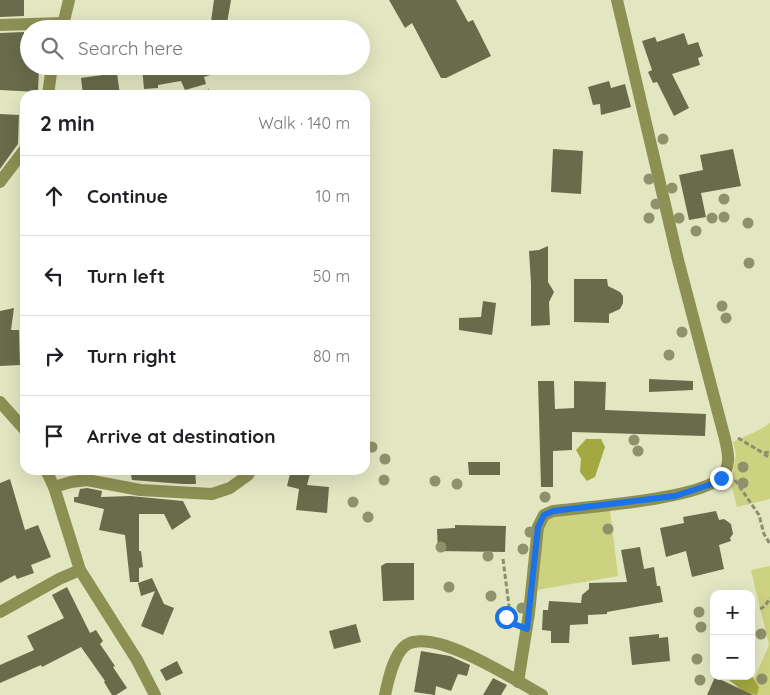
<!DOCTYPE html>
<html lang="en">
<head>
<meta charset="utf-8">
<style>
	:root { --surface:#fff; --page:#f2f2f2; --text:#202124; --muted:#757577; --line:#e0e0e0 }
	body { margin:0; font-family:Quicksand,sans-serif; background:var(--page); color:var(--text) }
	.controls { position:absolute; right:15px; bottom:15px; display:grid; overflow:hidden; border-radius:10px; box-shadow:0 5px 20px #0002 }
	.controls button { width:45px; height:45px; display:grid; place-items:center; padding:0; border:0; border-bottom:1px solid var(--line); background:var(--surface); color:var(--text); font:25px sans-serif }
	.stop { position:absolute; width:15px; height:15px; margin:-11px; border:4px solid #1a73e8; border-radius:50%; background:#fff }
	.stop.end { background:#1a73e8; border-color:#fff; box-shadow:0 1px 5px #0008 }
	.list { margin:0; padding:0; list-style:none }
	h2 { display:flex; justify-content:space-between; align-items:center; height:65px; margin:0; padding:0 20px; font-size:21px }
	h2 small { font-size:16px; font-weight:400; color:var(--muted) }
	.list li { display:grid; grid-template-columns:32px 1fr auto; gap:15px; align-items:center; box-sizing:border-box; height:80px; padding:0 20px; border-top:1px solid var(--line) }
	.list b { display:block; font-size:19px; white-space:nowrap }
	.list em { font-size:16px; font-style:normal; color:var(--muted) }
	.icon { flex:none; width:28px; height:28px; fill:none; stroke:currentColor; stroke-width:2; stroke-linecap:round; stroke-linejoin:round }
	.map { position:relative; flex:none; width:770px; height:695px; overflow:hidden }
	.search { position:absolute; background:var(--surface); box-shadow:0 5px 20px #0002; left:20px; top:20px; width:350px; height:55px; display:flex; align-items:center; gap:12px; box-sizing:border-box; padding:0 18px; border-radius:28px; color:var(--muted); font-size:19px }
	.panel { position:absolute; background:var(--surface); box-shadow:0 5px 20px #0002; left:20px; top:90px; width:350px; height:385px; border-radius:15px }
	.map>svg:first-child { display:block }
	.green { fill:#cdd280 }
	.forest { fill:#a3a840 }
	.building { fill:#696c4b }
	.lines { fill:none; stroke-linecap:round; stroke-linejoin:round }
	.path { stroke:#8c8e73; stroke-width:3; stroke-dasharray:5 2.5; stroke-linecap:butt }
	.minor { stroke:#8c9053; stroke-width:12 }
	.tertiary { stroke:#8c9053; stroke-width:12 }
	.tree { fill:#8e9169 }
	.route { stroke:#1a73e8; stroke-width:6 }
</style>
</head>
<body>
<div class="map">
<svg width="770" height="695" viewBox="0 0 770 695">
	<rect width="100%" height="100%" fill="#e2e6c1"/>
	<!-- green -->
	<g class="green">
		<polygon points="770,423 770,499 737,507 731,484 736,454 733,442 761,429"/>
		<polygon points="610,510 618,576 537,590 541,535 545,522 551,517"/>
		<polygon points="770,566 770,695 747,695 769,645 751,570"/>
	</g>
	<!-- forest -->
	<g class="forest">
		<polygon points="586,439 601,439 605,447 595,477 587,481 580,472 581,459 576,450"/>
		<polygon points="751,675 759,687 757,695 744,692 724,676"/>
	</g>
	<!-- building -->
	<g class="building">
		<polygon points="0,0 24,0 24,16 0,17"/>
		<polygon points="214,0 231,0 227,23 211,21"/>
		<polygon points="389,0 456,0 468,22 473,20 491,56 446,78 441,78 412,23 405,28"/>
		<polygon points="24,32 24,36 29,36 29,66 39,67 38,92 0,90 0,33"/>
		<polygon points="684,33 688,45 698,42 703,56 698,58 700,65 672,74 689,108 674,116 657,82 653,83 648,72 652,70 642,41 655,37 657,42"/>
		<polygon points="142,66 229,66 230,69 204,77 206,84 185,90 181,81 158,85 158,88 144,89"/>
		<polygon points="117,73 120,95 83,95 81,78"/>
		<polygon points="609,81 611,88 625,84 631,107 601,115 600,104 593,105 588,87"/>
		<polygon points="0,114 19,115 18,144 0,169"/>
		<polygon points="553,149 583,151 581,194 551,192"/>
		<polygon points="733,149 741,186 701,193 706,217 689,220 679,175 703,170 700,155"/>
		<polygon points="548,246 548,282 554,292 549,302 550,325 531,326 531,283 529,251 539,250"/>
		<polygon points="574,279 607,279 608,286 620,292 623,296 623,303 620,309 609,314 609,323 574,322"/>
		<polygon points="483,301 496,303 492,335 459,330 459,318 481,317"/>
		<polygon points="14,308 11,330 19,330 20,365 0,366 0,311"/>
		<polygon points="649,379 693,381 693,390 649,392"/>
		<polygon points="538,381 554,381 555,409 574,408 574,381 606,382 605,410 706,414 705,436 572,432 572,450 553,451 553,487 541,487"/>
		<polygon points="468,462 500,462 500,475 469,475"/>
		<polygon points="130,470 195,470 196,484 183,484 132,480"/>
		<polygon points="291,470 311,470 307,485 329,487 327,513 296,510 299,489 287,486"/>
		<polygon points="10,479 25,530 38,525 51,557 31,565 34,573 17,579 15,575 0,583 0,483"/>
		<polygon points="87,488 102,491 101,497 130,496 183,501 191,517 172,530 164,514 139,514 139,551 141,551 143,567 139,568 139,582 130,582 125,535 99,530 104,509 74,502 74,497 78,497 80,489"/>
		<polygon points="716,511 719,520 724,519 731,524 733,534 730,538 731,541 719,545 724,569 692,577 686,551 666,557 660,528 684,523 683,517"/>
		<polygon points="455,525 506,526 505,552 438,551 437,529 455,528"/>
		<polygon points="640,547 644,569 654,567 657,586 660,586 663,602 607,612 607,614 588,615 588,624 570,625 569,643 551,643 551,631 542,630 543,610 548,610 549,601 581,603 582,595 589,589 589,583 627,582 621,550"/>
		<polygon points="386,563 414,563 414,600 383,601 381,566"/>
		<polygon points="152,578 164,604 174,608 163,635 141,626 155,591 141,596 138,583"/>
		<polygon points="67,587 90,633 96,630 103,641 100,644 115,666 113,667 127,688 116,695 112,695 104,682 105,681 81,647 42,667 41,665 0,683 0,665 34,650 27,636 64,618 52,595"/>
		<polygon points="356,624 361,642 334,649 329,631"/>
		<polygon points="659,634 659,638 668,637 670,661 632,665 629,637"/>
		<polygon points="421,651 450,656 470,665 467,676 458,674 451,691 436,686 435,695 414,692"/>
		<polygon points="177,661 183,673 166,681 160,670"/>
		<polygon points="715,677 753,695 707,695"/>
		<polygon points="493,678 507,685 501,695 483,695"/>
	</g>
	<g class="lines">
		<!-- path -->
		<g class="path">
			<polyline points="194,95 209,90"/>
			<polyline points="738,438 763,453 770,452"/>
			<polyline points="764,454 770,458"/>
			<polyline points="735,480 759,515 764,534 770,544"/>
			<polyline points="503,559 509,606 506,621 515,625"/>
			<polyline points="760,609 765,606 770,598"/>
		</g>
		<!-- minor -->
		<g class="minor">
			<polyline points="0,25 63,23"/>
			<polyline points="62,29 69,0"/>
			<polyline points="48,95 52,66"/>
			<polyline points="0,182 25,149"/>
			<polyline points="54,487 71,482 87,480 140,490 212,494 230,488 248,475 251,470"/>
			<polyline points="0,612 59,579 80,570"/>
			<path d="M518,682L529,613L538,527L544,515L553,511C587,507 698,499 720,478C732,467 728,452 725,439L678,260L617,0"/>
			<path d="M385,695C388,681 394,651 408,644C437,629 515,680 542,695"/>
		</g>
		<!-- tertiary -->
		<g class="tertiary">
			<polyline points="0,402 25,430"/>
			<polyline points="46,470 54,487 80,570 137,660 155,695"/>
		</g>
	</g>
	<!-- trees -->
	<g class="tree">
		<circle cx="663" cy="139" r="5.5"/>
		<circle cx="649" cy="179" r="5.5"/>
		<circle cx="672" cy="188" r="5.5"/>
		<circle cx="724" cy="199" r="5.5"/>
		<circle cx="656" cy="204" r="5.5"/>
		<circle cx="724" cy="217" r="5.5"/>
		<circle cx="649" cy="218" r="5.5"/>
		<circle cx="679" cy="218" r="5.5"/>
		<circle cx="712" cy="218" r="5.5"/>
		<circle cx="748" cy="223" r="5.5"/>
		<circle cx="696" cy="231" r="5.5"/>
		<circle cx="749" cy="263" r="5.5"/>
		<circle cx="722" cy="306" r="5.5"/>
		<circle cx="726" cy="318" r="5.5"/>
		<circle cx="682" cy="332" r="5.5"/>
		<circle cx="669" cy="355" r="5.5"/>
		<circle cx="634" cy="440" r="5.5"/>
		<circle cx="372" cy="447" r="5.5"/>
		<circle cx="638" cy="451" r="5.5"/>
		<circle cx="385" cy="459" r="5.5"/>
		<circle cx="743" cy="467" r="5.5"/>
		<circle cx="384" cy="480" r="5.5"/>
		<circle cx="435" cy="481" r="5.5"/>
		<circle cx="743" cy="483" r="5.5"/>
		<circle cx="457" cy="484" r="5.5"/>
		<circle cx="545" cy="497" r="5.5"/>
		<circle cx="353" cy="502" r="5.5"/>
		<circle cx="368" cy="517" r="5.5"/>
		<circle cx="608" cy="529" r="5.5"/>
		<circle cx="530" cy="532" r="5.5"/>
		<circle cx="441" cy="547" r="5.5"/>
		<circle cx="523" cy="549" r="5.5"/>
		<circle cx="488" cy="556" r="5.5"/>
		<circle cx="449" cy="587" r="5.5"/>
		<circle cx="491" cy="596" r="5.5"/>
		<circle cx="522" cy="608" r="5.5"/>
		<circle cx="699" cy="612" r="5.5"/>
		<circle cx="701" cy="627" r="5.5"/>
		<circle cx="761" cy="634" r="5.5"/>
		<circle cx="697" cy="659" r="5.5"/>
		<circle cx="762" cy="679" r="5.5"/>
		<circle cx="700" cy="680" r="5.5"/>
	</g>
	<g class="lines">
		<!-- route -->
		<polyline class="route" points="506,617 506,621 527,629 538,527 544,515 553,511 675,496 709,485 721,478"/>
	</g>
</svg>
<div class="controls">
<button>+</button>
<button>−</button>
</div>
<div class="stop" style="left:506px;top:617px"></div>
<div class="stop end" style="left:721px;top:478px"></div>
<div class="search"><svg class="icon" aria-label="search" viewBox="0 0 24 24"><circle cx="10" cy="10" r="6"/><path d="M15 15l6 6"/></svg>Search here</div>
<section class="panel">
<h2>2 min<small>Walk · 140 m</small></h2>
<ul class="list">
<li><svg class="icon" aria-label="ahead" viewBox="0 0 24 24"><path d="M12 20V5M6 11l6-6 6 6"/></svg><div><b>Continue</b></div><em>10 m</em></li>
<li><svg class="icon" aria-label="left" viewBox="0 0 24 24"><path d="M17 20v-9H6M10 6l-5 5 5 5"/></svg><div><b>Turn left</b></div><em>50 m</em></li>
<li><svg class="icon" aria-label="right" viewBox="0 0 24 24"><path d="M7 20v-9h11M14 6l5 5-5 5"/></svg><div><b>Turn right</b></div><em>80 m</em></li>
<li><svg class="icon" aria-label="arrive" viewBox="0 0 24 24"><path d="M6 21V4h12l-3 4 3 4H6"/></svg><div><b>Arrive at destination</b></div></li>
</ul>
</section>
</div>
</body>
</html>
